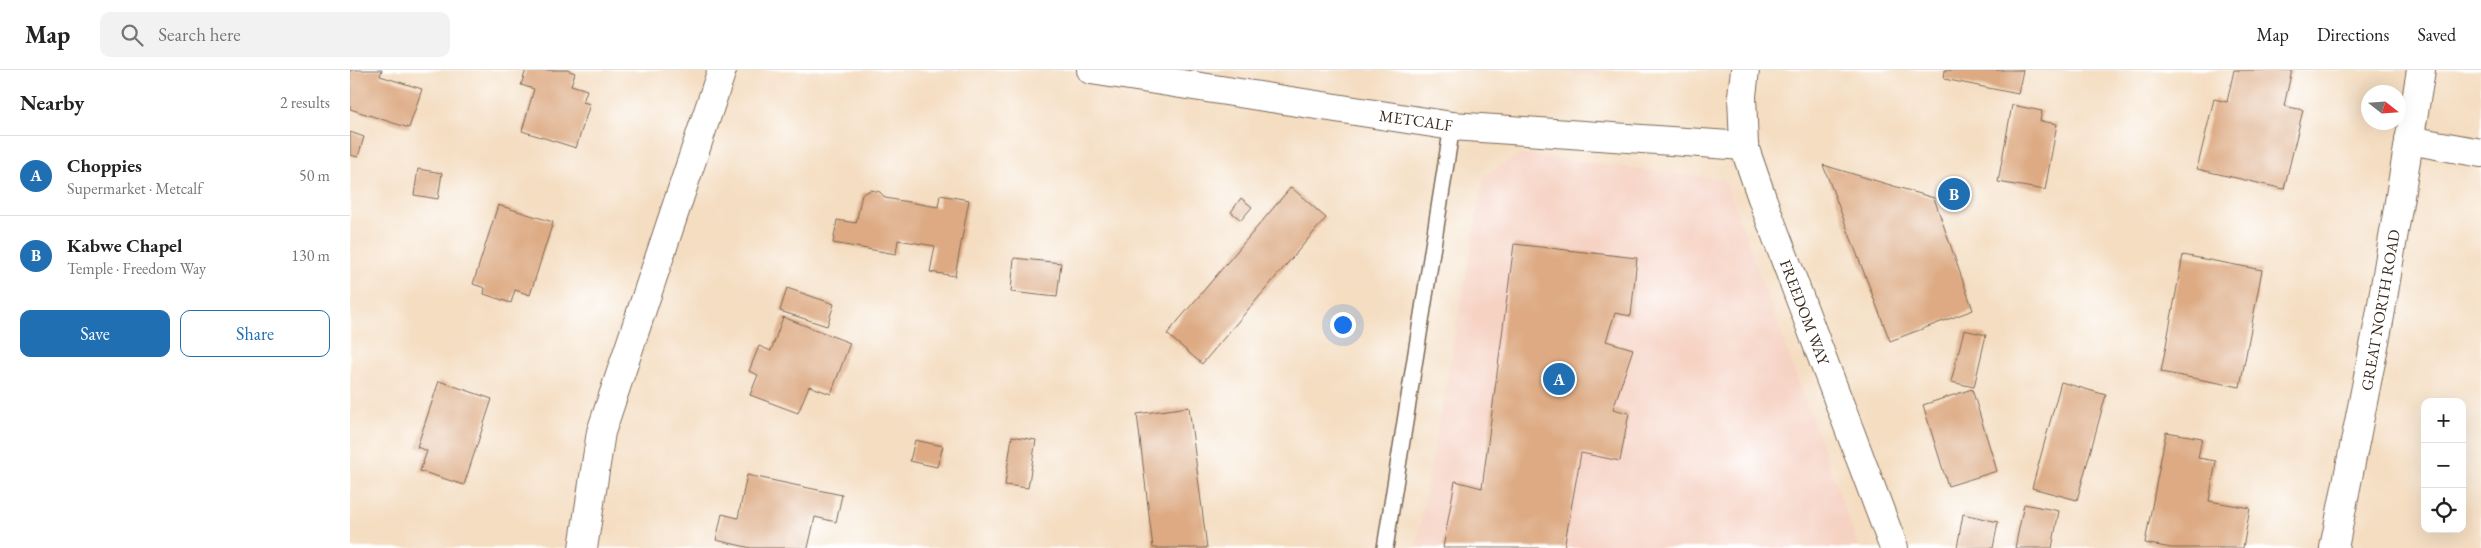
<!DOCTYPE html>
<html lang="en">
<head>
<meta charset="utf-8">
<style>
	:root { --surface:#fff; --page:#f2f2f2; --text:#222; --muted:#767676; --line:#e0e0e0; --accent:#1f6fb2 }
	body { margin:0; font-family:"EB Garamond",serif; background:var(--page); color:var(--text) }
	.controls { position:absolute; right:15px; bottom:15px; display:grid; overflow:hidden; border-radius:10px; box-shadow:0 5px 20px #0002 }
	.controls button { width:45px; height:45px; display:grid; place-items:center; padding:0; border:0; border-bottom:1px solid var(--line); background:var(--surface); color:var(--text); font:25px sans-serif }
	.compass { position:absolute; left:2011px; top:15px; width:45px; height:45px; border-radius:50%; background:var(--surface); box-shadow:0 5px 20px #0002; rotate:107deg }
	.you { position:absolute; left:992px; top:254px; width:18px; height:18px; margin:-12px; border:4px solid #fff; border-radius:50%; background:#1a73e8; box-shadow:0 0 0 8px #1a73e833 }
	.badge { display:grid; place-items:center; width:32px; height:32px; border-radius:50%; background:var(--accent); color:#fff; font-size:16px; font-weight:700 }
	.pin { position:absolute; translate:-50% -50%; border:2px solid #fff; box-shadow:0 1px 5px #0006 }
	.list { margin:0; padding:0; list-style:none }
	h2 { display:flex; justify-content:space-between; align-items:center; height:65px; margin:0; padding:0 20px; font-size:21px }
	h2 small { font-size:16px; font-weight:400; color:var(--muted) }
	.list li { display:grid; grid-template-columns:32px 1fr auto; gap:15px; align-items:center; box-sizing:border-box; height:80px; padding:0 20px; border-top:1px solid var(--line) }
	.list b { display:block; font-size:19px; white-space:nowrap }
	.list p { margin:0; font-size:16px; white-space:nowrap; color:var(--muted) }
	.list em { font-size:16px; font-style:normal; color:var(--muted) }
	.actions { display:flex; gap:10px; padding:15px 20px }
	.actions a { flex:1; padding:11px 0; border:1px solid var(--accent); border-radius:10px; text-align:center; font-size:18px; color:var(--accent) }
	.actions .main { background:var(--accent); color:#fff }
	.icon { flex:none; width:28px; height:28px; fill:none; stroke:currentColor; stroke-width:2; stroke-linecap:round; stroke-linejoin:round }
	.map { position:relative; flex:none; width:2131px; height:478px; overflow:hidden }
	header { display:flex; align-items:center; gap:30px; box-sizing:border-box; height:70px; padding:0 25px; background:var(--surface); border-bottom:1px solid var(--line) }
	header strong { font-size:24px }
	nav { display:flex; gap:28px; margin-inline-start:auto; font-size:18px }
	.search { width:350px; height:45px; background:var(--page); display:flex; align-items:center; gap:12px; box-sizing:border-box; padding:0 18px; border-radius:10px; color:var(--muted); font-size:19px }
	main { display:flex }
	aside { flex:1; background:var(--surface) }
	.map>svg:first-child { display:block }
	.built { fill:#f6d2c3 }
	.building { fill:#ddaa83 }
	.lines { fill:none; stroke-linecap:round; stroke-linejoin:round }
	.lane-casing { stroke:#7c6957; stroke-width:18 }
	.street-casing { stroke:#7c6957; stroke-width:30 }
	.secondary-casing { stroke:#7c6957; stroke-width:30 }
	.highway-casing { stroke:#7c6957; stroke-width:30 }
	.lane { stroke:#fff; stroke-width:15 }
	.street { stroke:#fff; stroke-width:28 }
	.secondary { stroke:#fff; stroke-width:28 }
	.highway { stroke:#fff; stroke-width:28 }
	.labels { text-anchor:middle; stroke-width:4; stroke-linejoin:round; paint-order:stroke }
	.street-label { font-size:16px; fill:#3b2a1e; stroke:#fff }
</style>
</head>
<body>
<header>
<strong>Map</strong>
<div class="search"><svg class="icon" aria-label="search" viewBox="0 0 24 24"><circle cx="10" cy="10" r="6"/><path d="M15 15l6 6"/></svg>Search here</div>
<nav><a>Map</a><a>Directions</a><a>Saved</a></nav>
</header>
<main>
<aside>
<h2>Nearby<small>2 results</small></h2>
<ul class="list">
<li><span class="badge">A</span><div><b>Choppies</b><p>Supermarket · Metcalf</p></div><em>50 m</em></li>
<li><span class="badge">B</span><div><b>Kabwe Chapel</b><p>Temple · Freedom Way</p></div><em>130 m</em></li>
</ul>
<div class="actions"><a class="main">Save</a><a>Share</a></div>
</aside>
<div class="map">
<svg width="2131" height="478" viewBox="0 0 2131 478">
	<rect width="100%" height="100%" fill="#fff"/>
	<filter id="ink" filterUnits="userSpaceOnUse"><feTurbulence type="fractalNoise" baseFrequency=".02" numOctaves="2"/><feDisplacementMap in="SourceGraphic" scale="10" xChannelSelector="R" yChannelSelector="G"/><feConvolveMatrix kernelMatrix="1 2 1 2 8 2 1 2 1" color-interpolation-filters="sRGB"/></filter>
	<filter id="wash" filterUnits="userSpaceOnUse"><feTurbulence type="fractalNoise" baseFrequency=".0096" numOctaves="4" result="noise"/><feDisplacementMap in="SourceGraphic" scale="20" xChannelSelector="R" yChannelSelector="G"/><feGaussianBlur stdDeviation="1.12" result="paint"/><feColorMatrix in="noise" values="0 0 0 0 0 0 0 0 0 0 0 0 0 0 0 0 0 1.4 0 .05"/><feComposite in="paint" operator="in"/></filter>
	<g filter="url(#wash)">
		<rect width="100%" height="100%" fill="#f4ddc1"/>
		<!-- built -->
		<g class="built">
			<polygon points="1206,0 1250,0 1249,7"/>
			<polygon points="1171,84 1375,110 1509,478 1066,478 1134,106"/>
		</g>
		<g id="blocks">
			<!-- building -->
			<g class="building">
				<polygon points="0,0 32,0 30,6 72,19 59,58 0,39"/>
				<polygon points="176,0 217,0 225,3 221,15 237,20 233,32 240,34 226,78 172,61 184,19 171,15"/>
				<polygon points="1595,0 1673,0 1668,24 1594,9"/>
				<polygon points="1884,0 1942,0 1934,36 1953,40 1934,119 1847,99 1864,29 1877,32"/>
				<polygon points="1662,35 1692,41 1690,51 1707,54 1695,120 1648,112"/>
				<polygon points="0,62 14,67 8,87 0,85"/>
				<polygon points="1473,95 1584,128 1623,240 1540,271"/>
				<polygon points="68,99 92,103 88,129 64,125"/>
				<polygon points="941,117 976,148 852,294 817,264"/>
				<polygon points="521,120 530,122 535,128 588,137 590,125 619,130 605,206 580,202 585,176 548,170 546,184 483,173 487,150 506,153 512,124"/>
				<polygon points="891,128 902,137 891,150 881,142"/>
				<polygon points="148,135 203,152 180,225 165,220 161,233 134,224 135,218 123,214"/>
				<polygon points="1164,174 1287,188 1281,246 1265,243 1256,271 1283,279 1263,339 1279,343 1270,391 1231,383 1214,478 1093,478 1105,411 1132,418"/>
				<polygon points="1833,185 1912,200 1890,317 1811,302"/>
				<polygon points="664,188 711,193 707,227 661,222"/>
				<polygon points="437,218 484,234 477,256 430,241"/>
				<polygon points="433,247 500,273 481,324 459,316 448,343 400,325 408,305 399,301 409,276 421,281"/>
				<polygon points="1614,260 1636,265 1624,317 1601,312"/>
				<polygon points="89,311 142,329 114,415 70,401 77,381 67,377"/>
				<polygon points="1711,312 1756,325 1727,430 1682,418"/>
				<polygon points="1622,319 1647,401 1598,416 1573,335"/>
				<polygon points="839,337 857,478 803,478 787,344"/>
				<polygon points="1816,362 1852,368 1848,388 1866,391 1859,431 1900,438 1893,478 1821,478 1795,473"/>
				<polygon points="662,366 686,370 678,418 655,415"/>
				<polygon points="565,370 593,376 587,397 560,391"/>
				<polygon points="397,405 492,425 486,452 465,447 458,478 401,478 366,470 372,444 388,448"/>
				<polygon points="1674,434 1709,441 1702,478 1665,478"/>
				<polygon points="1613,444 1648,452 1643,478 1607,478"/>
			</g>
		</g>
	</g>
	<g filter="url(#ink)">
		<use href="#blocks" fill-opacity="0" stroke="#7c6957" stroke-width="1"/>
		<g class="lines">
			<defs>
				<polyline id="lane" points="1035,478 1102,56"/>
				<g id="street">
					<polyline points="741,0 1102,56 1394,76"/>
					<polyline points="2059,70 2131,83"/>
					<polyline points="233,478 251,362 372,0"/>
				</g>
				<polyline id="secondary" points="1395,0 1392,26 1394,76 1413,131 1544,478"/>
				<polyline id="highway" points="1984,478 2030,246 2071,0"/>
			</defs>
			<!-- lane casing -->
			<use href="#lane" class="lane-casing"/>
			<!-- street casing -->
			<use href="#street" class="street-casing"/>
			<!-- secondary casing -->
			<use href="#secondary" class="secondary-casing"/>
			<!-- highway casing -->
			<use href="#highway" class="highway-casing"/>
			<!-- lane -->
			<use href="#lane" class="lane"/>
			<!-- street -->
			<use href="#street" class="street"/>
			<!-- secondary -->
			<use href="#secondary" class="secondary"/>
			<!-- highway -->
			<use href="#highway" class="highway"/>
		</g>
	</g>
	<g class="labels">
		<!-- street labels -->
		<g class="street-label">
			<text transform="translate(1066 50) rotate(8)" y="6">METCALF</text>
			<text transform="translate(2030 240) rotate(-80)" y="6">GREAT NORTH ROAD</text>
			<text transform="translate(1455 242) rotate(69)" y="6">FREEDOM WAY</text>
		</g>
	</g>
</svg>
<div class="controls">
<button>+</button>
<button>−</button>
<button><svg class="icon" aria-label="locate" viewBox="0 0 24 24"><circle cx="12" cy="12" r="6"/><path d="M12 2v4M12 18v4M2 12h4M18 12h4"/></svg></button>
</div>
<svg class="compass" viewBox="-18 -18 36 36"><path d="M0-13l5 13h-10z" fill="#e53935"/><path d="M0 13l5-13h-10z" fill="#767676"/></svg>
<div class="you"></div>
<div class="pin badge" style="left:1209px;top:309px">A</div>
<div class="pin badge" style="left:1604px;top:124px">B</div>
</div>
</main>
</body>
</html>
